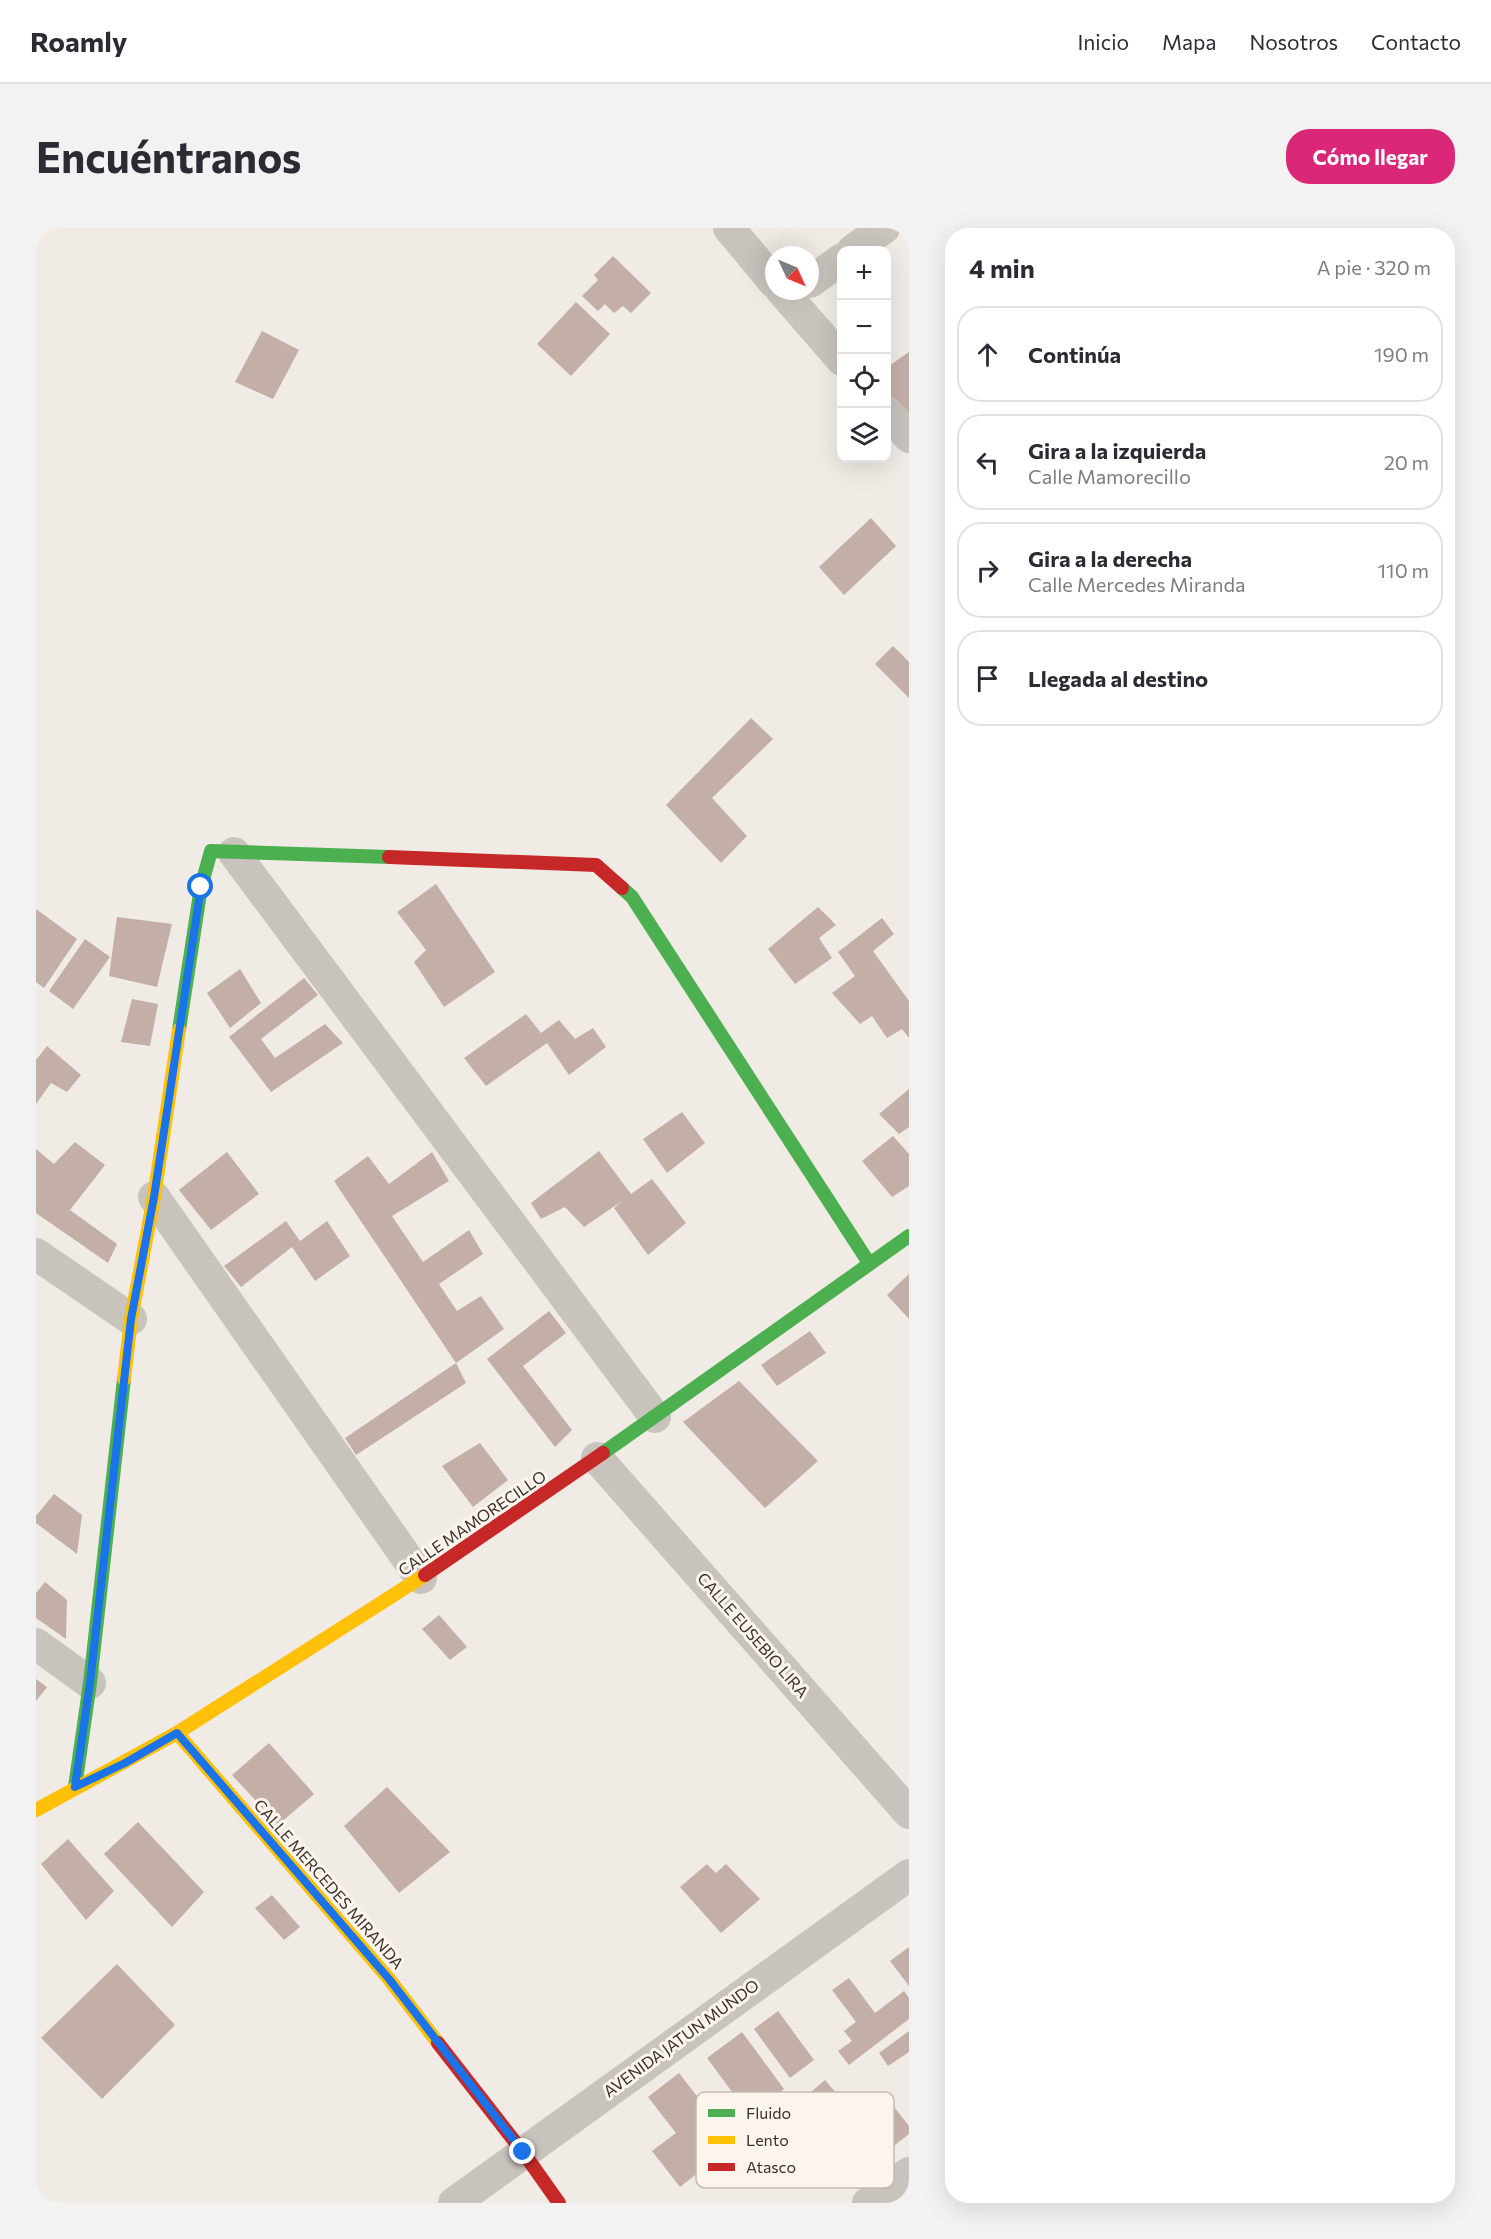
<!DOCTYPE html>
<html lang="es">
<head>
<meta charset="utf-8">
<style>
	:root { --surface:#fff; --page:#f2f2f3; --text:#2b2b33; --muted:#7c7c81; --line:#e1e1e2; --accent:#db2777 }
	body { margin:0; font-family:Commissioner,sans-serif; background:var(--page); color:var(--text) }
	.controls { position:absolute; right:18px; top:18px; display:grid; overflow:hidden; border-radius:12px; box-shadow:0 6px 24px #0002 }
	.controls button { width:54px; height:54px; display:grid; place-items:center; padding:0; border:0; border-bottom:2px solid var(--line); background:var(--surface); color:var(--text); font:30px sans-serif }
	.compass { position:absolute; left:729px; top:18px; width:54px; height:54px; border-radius:50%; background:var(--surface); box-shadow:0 6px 24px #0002; rotate:134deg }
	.stop { position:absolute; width:18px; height:18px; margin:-14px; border:4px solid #1a73e8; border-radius:50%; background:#fff }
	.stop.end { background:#1a73e8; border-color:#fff; box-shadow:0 2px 6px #0008 }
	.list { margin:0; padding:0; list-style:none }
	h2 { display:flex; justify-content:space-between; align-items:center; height:78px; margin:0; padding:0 24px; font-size:26px }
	h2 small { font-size:20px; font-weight:400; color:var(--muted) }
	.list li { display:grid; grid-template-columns:39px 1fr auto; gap:18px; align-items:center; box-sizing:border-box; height:96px; margin:0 12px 12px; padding:0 12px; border:2px solid var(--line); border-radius:24px }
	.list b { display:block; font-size:22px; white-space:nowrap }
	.list p { margin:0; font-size:20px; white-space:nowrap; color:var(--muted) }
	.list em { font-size:20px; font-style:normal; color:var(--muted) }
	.icon { flex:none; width:33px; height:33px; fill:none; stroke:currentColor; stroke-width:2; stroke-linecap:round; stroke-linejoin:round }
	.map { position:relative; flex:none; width:873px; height:1975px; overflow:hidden; border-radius:24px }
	header { display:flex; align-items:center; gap:36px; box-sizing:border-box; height:84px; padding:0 30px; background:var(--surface); border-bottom:2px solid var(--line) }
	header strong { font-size:28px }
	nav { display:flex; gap:33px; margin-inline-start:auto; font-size:21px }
	.intro { display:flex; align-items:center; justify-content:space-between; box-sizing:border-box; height:144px; padding:0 36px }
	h1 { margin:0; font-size:42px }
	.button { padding:15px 27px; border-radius:24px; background:var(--accent); color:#fff; font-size:21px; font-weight:700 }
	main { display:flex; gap:36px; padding:0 36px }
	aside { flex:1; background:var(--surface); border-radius:24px; box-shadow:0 6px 24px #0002 }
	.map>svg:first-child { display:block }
	.building { fill:#c3afa7 }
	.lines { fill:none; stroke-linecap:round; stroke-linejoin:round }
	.street { stroke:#c9c3be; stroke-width:32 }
	.fast { stroke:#4caf50; stroke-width:14 }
	.slow { stroke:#ffc107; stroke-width:14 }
	.jam { stroke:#c62828; stroke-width:14 }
	.route { stroke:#1a73e8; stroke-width:8 }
	.labels { text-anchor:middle; stroke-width:6; stroke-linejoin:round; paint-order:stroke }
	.street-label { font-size:16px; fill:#3b302b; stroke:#fbf5ee }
	.key { fill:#fbf5ee; stroke:#c1bab4; stroke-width:1.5 }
	.key-label { font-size:16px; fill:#3b302b }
</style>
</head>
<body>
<header>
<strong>Roamly</strong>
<nav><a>Inicio</a><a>Mapa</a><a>Nosotros</a><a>Contacto</a></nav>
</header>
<div class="intro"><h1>Encuéntranos</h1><a class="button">Cómo llegar</a></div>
<main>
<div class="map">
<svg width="873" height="1975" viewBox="0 0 873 1975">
	<rect width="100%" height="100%" fill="#f0ebe5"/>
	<!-- building -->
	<g class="building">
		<polygon points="577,28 615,65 595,85 587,78 578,85 569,76 562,83 546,68 562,52 558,47"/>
		<polygon points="540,74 574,106 535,148 501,116"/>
		<polygon points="226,103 263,122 237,171 199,154"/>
		<polygon points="873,124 873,187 850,172 850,140"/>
		<polygon points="835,290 860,318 808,367 783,339"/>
		<polygon points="857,418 873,434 873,470 839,436"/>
		<polygon points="715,490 737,511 676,570 711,608 685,635 630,577"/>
		<polygon points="400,656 459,744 408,779 378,734 390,722 361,684"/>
		<polygon points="782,679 800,697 783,710 796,730 759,756 732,721"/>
		<polygon points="0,681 41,711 8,760 0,754"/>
		<polygon points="81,689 136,696 121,759 73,748"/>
		<polygon points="846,690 858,706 837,723 873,773 873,810 866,801 851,810 836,788 824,796 796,765 819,748 802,724"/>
		<polygon points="49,711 74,729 37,781 13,763"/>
		<polygon points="204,741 225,775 194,800 171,765"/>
		<polygon points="268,750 282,767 225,811 239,830 289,796 307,815 235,864 193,809"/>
		<polygon points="96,771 122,776 114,818 85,814"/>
		<polygon points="490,786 505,805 523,792 539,811 557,800 570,819 533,847 511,815 450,858 428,830"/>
		<polygon points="11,818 45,847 31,864 15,855 0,876 0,832"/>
		<polygon points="873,861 873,899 863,906 843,886"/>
		<polygon points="646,884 669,915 631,945 607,911"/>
		<polygon points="857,908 873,926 873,958 856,969 826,933"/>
		<polygon points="39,914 69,937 34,982 81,1016 72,1035 0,985 0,921 18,936"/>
		<polygon points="563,923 595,966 616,951 650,995 612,1027 578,980 586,973 548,999 529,979 505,991 495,975"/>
		<polygon points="191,924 223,966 175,1002 143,962"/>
		<polygon points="396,924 413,953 356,988 387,1034 433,1002 447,1026 403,1056 421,1083 445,1068 468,1101 420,1135 298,953 332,928 353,956"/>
		<polygon points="250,993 264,1013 291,993 314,1028 279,1053 256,1019 205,1059 188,1038"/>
		<polygon points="873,1046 873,1091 851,1067"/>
		<polygon points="513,1083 530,1105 487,1138 536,1202 519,1219 451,1131"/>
		<polygon points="774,1103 790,1125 741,1158 725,1137"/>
		<polygon points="420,1135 430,1155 320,1227 309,1210"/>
		<polygon points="703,1153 782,1233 729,1280 647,1194"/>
		<polygon points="444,1215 472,1252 437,1279 406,1238"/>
		<polygon points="18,1266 46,1287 41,1326 0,1295 0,1288"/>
		<polygon points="9,1354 31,1372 30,1411 0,1390 0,1365"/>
		<polygon points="403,1387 431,1419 414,1432 386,1401"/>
		<polygon points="0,1451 11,1459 0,1473"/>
		<polygon points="233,1515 278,1566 242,1597 196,1547"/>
		<polygon points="351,1559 414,1624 363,1665 308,1598"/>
		<polygon points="102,1594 168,1664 136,1699 68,1626"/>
		<polygon points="32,1611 78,1663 50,1692 5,1636"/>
		<polygon points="671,1636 680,1645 690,1636 724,1671 685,1705 644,1659"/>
		<polygon points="236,1667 264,1699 248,1712 219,1680"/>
		<polygon points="873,1719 873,1758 854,1733"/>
		<polygon points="81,1736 139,1797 66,1871 5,1810"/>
		<polygon points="813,1750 839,1785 868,1763 873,1770 873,1791 813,1837 802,1823 816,1813 808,1803 820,1794 796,1762"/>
		<polygon points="742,1783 778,1832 754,1850 718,1801"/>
		<polygon points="873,1803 873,1824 852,1838 843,1825"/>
		<polygon points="706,1804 748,1861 713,1887 671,1830"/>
		<polygon points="643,1845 698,1916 644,1959 616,1923 640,1905 612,1869"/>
		<polygon points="789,1852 807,1873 776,1900 790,1916 772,1932 751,1909 712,1943 700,1929"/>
		<polygon points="851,1870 873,1898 873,1906 845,1928 819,1895"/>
	</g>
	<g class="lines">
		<!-- street -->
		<g class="street">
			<polyline points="693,0 738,54"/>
			<polyline points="817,22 848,0"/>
			<polyline points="774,54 806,31"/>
			<polyline points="746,63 806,132"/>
			<polyline points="850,183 873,209"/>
			<polyline points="198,625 619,1189"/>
			<polyline points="118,969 385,1350"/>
			<polyline points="0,1026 95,1091"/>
			<polyline points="561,1230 873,1585"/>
			<polyline points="0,1416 54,1455"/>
			<polyline points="418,1975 873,1647"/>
			<polyline points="832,1975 873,1945"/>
		</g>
		<!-- fast -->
		<g class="fast">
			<polyline points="586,660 596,669 833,1035"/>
			<polyline points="143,802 165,659 175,623 353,629"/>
			<polyline points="567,1225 873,1008"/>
			<polyline points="39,1559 54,1455 88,1151"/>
		</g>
		<!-- slow -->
		<g class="slow">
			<polyline points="88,1151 95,1091 118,969 143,802"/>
			<polyline points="141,1505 353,1751 402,1815"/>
			<polyline points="0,1582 141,1505 389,1347"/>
		</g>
		<!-- jam -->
		<g class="jam">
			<polyline points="353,629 560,637 586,660"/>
			<polyline points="389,1347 567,1225"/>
			<polyline points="402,1815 487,1924 523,1975"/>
		</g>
	</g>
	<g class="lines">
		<!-- route -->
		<polyline class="route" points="165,659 118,969 95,1091 54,1455 39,1559 89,1535 141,1505 353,1751 487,1924"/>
	</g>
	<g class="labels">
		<!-- street labels -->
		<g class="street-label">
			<text transform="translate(436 1295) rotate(-34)" y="6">CALLE MAMORECILLO</text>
			<text transform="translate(717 1407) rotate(49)" y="6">CALLE EUSEBIO LIRA</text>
			<text transform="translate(293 1656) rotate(49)" y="6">CALLE MERCEDES MIRANDA</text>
			<text transform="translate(645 1810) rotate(-36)" y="6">AVENIDA JATUN MUNDO</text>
		</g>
	</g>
	<!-- legend -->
	<rect x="660" y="1864" width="198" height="96" rx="9" class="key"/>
	<rect x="672" y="1881" width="27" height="8" fill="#4caf50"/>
	<rect x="672" y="1908" width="27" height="8" fill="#ffc107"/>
	<rect x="672" y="1935" width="27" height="8" fill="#c62828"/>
	<g class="key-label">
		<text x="710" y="1891">Fluido</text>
		<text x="710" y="1918">Lento</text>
		<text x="710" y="1945">Atasco</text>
	</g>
</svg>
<div class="controls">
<button>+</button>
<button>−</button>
<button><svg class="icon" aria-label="locate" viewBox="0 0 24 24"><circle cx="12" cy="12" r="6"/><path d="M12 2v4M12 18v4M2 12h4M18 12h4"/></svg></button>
<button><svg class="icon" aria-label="layers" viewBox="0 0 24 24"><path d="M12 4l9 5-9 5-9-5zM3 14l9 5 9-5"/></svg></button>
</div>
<svg class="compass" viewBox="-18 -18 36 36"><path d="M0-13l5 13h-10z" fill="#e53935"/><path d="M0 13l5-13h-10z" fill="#7c7c81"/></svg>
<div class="stop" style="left:165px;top:659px"></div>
<div class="stop end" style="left:487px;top:1924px"></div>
</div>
<aside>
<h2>4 min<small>A pie · 320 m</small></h2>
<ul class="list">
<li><svg class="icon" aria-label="ahead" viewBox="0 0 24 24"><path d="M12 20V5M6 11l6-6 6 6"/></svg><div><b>Continúa</b></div><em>190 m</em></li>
<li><svg class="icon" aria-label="left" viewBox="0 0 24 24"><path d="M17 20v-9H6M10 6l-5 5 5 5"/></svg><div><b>Gira a la izquierda</b><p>Calle Mamorecillo</p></div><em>20 m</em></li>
<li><svg class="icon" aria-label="right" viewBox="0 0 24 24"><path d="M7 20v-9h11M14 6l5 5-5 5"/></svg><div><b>Gira a la derecha</b><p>Calle Mercedes Miranda</p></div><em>110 m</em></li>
<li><svg class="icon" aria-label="arrive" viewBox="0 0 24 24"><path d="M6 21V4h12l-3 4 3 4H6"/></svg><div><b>Llegada al destino</b></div></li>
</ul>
</aside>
</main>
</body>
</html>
